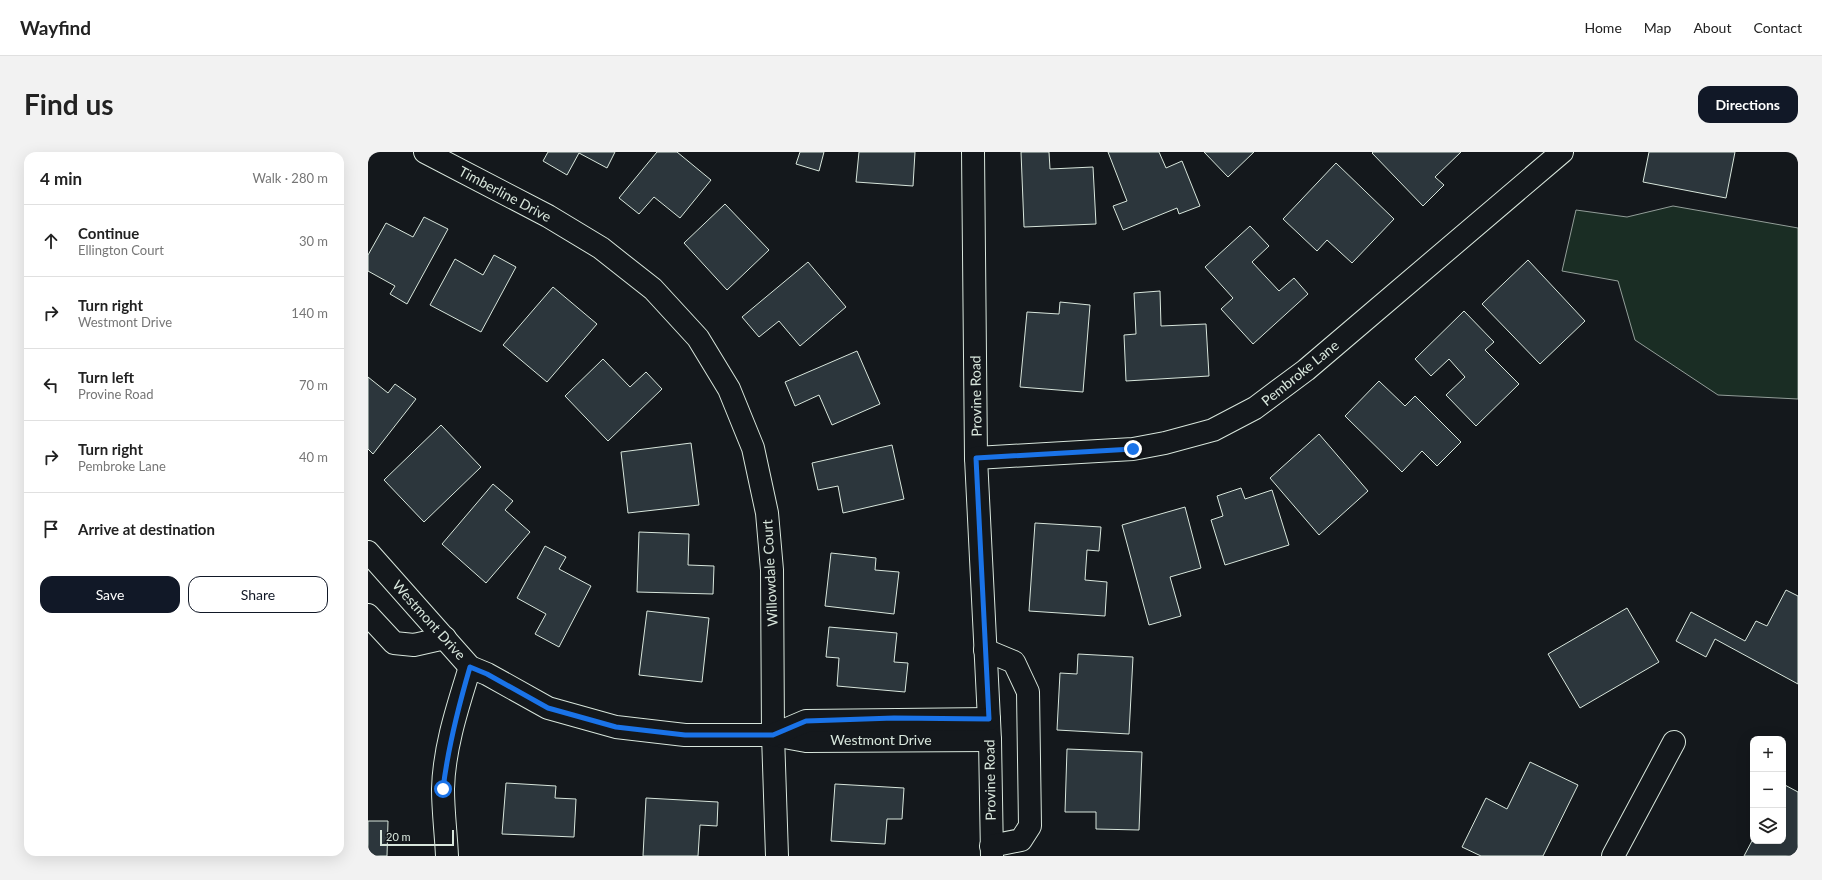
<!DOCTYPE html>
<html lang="en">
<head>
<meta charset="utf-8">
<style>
	:root { --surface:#fff; --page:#f2f2f2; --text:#222; --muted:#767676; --line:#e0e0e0; --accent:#111827 }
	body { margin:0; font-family:Lato,sans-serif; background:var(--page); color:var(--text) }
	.controls { position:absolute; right:12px; bottom:12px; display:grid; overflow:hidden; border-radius:8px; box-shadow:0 4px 16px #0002 }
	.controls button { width:36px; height:36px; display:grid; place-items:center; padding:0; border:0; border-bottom:1px solid var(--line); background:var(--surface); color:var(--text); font:20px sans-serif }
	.scale { position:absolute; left:12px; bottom:10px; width:74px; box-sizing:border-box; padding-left:4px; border:2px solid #d8e6dc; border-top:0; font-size:11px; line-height:14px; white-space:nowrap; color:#d8e6dc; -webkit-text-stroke:3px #14181c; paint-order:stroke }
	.stop { position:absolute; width:12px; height:12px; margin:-9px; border:3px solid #1a73e8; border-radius:50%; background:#fff }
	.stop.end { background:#1a73e8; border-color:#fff; box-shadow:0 1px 4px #0008 }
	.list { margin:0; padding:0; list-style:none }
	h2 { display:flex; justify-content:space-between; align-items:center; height:52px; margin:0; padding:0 16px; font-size:17px }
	h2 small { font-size:13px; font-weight:400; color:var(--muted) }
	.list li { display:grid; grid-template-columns:26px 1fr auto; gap:12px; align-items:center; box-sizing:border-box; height:72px; padding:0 16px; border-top:1px solid var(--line) }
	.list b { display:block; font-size:15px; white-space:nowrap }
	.list p { margin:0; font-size:13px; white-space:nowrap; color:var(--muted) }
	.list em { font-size:13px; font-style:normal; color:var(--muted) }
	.actions { display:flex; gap:8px; padding:12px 16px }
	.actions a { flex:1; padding:9px 0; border:1px solid var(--accent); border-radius:12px; text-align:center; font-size:14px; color:var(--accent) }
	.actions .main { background:var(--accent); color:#fff }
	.icon { flex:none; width:22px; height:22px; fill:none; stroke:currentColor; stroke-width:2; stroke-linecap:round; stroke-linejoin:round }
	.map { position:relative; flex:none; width:1430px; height:704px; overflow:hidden; border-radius:12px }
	header { display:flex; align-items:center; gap:24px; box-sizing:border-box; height:56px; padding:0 20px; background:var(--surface); border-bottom:1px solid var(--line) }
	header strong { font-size:19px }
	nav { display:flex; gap:22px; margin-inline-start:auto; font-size:14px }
	.intro { display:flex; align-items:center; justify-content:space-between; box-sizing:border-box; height:96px; padding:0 24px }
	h1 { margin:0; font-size:28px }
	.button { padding:10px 18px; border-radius:12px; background:var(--accent); color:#fff; font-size:14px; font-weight:700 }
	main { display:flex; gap:24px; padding:0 24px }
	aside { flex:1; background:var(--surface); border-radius:12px; box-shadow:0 4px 16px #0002 }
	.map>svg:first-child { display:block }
	.green { fill:#1a2d24; stroke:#939e99 }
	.building { fill:#2c363c; stroke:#d8e6dc }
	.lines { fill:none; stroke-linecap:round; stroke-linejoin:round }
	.minor-casing { stroke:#d8e6dc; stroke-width:24 }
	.minor { stroke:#14181c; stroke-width:22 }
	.route { stroke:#1a73e8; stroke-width:5 }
	.labels { text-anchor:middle; stroke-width:3; stroke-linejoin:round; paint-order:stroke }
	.street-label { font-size:14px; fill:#d8e6dc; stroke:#14181c }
</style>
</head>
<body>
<header>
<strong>Wayfind</strong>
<nav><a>Home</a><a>Map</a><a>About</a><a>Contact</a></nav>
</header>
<div class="intro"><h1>Find us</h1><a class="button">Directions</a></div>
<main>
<aside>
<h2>4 min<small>Walk · 280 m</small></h2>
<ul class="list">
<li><svg class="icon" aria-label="ahead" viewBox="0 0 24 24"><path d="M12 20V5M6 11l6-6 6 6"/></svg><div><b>Continue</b><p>Ellington Court</p></div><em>30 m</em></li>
<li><svg class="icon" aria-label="right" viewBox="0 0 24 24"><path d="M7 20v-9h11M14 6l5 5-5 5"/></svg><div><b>Turn right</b><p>Westmont Drive</p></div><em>140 m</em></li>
<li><svg class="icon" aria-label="left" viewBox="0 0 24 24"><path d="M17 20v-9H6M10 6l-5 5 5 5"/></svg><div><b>Turn left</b><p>Provine Road</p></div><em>70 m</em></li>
<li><svg class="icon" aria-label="right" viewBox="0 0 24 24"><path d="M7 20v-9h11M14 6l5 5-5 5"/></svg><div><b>Turn right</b><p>Pembroke Lane</p></div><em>40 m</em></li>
<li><svg class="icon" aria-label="arrive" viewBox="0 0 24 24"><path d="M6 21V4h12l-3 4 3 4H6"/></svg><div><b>Arrive at destination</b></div></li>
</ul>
<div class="actions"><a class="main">Save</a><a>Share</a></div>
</aside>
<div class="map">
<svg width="1430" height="704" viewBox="0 0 1430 704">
	<rect width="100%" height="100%" fill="#14181c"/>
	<!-- green -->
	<polygon class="green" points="1305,54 1430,76 1430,247 1350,243 1267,188 1250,129 1194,119 1208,58 1259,65"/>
	<!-- building -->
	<g class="building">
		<polygon points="180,0 247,0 239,16 211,1 199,23 175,9"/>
		<polygon points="289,0 309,0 343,28 312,66 286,45 271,62 251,46"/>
		<polygon points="432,0 456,0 451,19 428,12"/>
		<polygon points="491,0 547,0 545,34 488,30"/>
		<polygon points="653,0 681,0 682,17 725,15 728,72 656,75"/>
		<polygon points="740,0 791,0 798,16 814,9 832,54 811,62 809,56 755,78 745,54 759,49"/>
		<polygon points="836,0 886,0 860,25"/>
		<polygon points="1005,0 1093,0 1067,25 1076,33 1055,54 1004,1"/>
		<polygon points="1281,0 1367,0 1358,46 1275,30"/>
		<polygon points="968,11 1026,67 984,111 959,88 949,99 915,67"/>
		<polygon points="357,52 401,98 359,138 316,91"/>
		<polygon points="56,65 80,77 39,152 22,142 27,134 0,119 0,103 18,71 45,85"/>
		<polygon points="882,74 901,94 884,110 911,139 926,126 940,142 885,192 853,157 865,146 837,115"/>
		<polygon points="126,103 148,115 113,180 62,153 87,107 115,123"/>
		<polygon points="1160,108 1217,169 1172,212 1114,152"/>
		<polygon points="440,110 478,155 432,194 411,169 391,185 374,165"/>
		<polygon points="185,135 229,172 179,230 135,193"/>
		<polygon points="792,139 793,174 838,172 841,224 758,229 756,183 768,182 766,141"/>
		<polygon points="692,150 722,153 715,240 652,235 659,160 691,162"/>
		<polygon points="1096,159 1126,190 1117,198 1151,232 1108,274 1078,243 1097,225 1081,207 1063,224 1047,207"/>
		<polygon points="489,199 512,252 464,273 451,243 427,254 417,230"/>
		<polygon points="235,207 262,235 278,220 294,237 240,289 197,244"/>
		<polygon points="0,225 20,241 27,232 48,247 5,302 0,297"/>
		<polygon points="1011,229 1037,254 1047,244 1093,290 1069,314 1054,299 1034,320 977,264"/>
		<polygon points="73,273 113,315 56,370 16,328"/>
		<polygon points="951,282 1000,339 951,383 902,326"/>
		<polygon points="323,291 331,353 260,361 253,300"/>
		<polygon points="524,293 536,347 475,361 470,334 450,338 444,311"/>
		<polygon points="125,332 145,349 137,358 162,380 118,431 74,392"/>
		<polygon points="873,336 877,347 904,338 921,393 857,413 843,368 855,364 849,344"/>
		<polygon points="817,355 833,416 802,425 813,464 781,473 754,373"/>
		<polygon points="667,371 733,375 731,399 719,398 717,428 739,430 737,464 661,459"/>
		<polygon points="271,380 321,382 320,413 346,414 345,442 269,440"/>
		<polygon points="177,394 198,405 191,417 223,434 191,495 167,482 178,462 149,446"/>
		<polygon points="463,401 508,406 507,418 531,420 526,462 457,454"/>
		<polygon points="1418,438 1430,444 1430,532 1347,487 1338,505 1308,489 1323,460 1377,489 1388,469 1399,474"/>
		<polygon points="1259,456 1291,510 1212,556 1180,502"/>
		<polygon points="279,459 341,466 334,530 271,523"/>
		<polygon points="461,475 529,481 526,510 540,511 537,540 469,534 471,506 458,505"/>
		<polygon points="710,502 765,505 761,582 689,578 692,521 709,522"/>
		<polygon points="699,597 774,600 771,678 728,677 728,660 697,660"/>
		<polygon points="1162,610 1210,633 1175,704 1113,704 1094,695 1118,646 1139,657"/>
		<polygon points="138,631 188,634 187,646 208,647 206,685 134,682"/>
		<polygon points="467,632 536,636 534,667 519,667 517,692 463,689"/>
		<polygon points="1415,632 1430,640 1430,704 1376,704 1385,687 1385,689 1415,689"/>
		<polygon points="278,646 350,650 349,674 332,673 330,704 275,704"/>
		<polygon points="0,669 20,669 19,704 0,704"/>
	</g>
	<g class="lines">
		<defs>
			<g id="minor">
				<polyline points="57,0 180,64 233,96 285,137 330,186 361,237 385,296 399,361 404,418 405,583 409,704"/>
				<polyline points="605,0 608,306 622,588 624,704"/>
				<polyline points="608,306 765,297 797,291 845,278 887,256 938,218 1194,0"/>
				<polyline points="0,400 102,515 119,522 180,556 248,575 317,583 405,583 438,589 622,588"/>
				<polyline points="0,463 26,491 46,493 77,486"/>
				<polyline points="617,498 646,510 660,540 662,674 653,688 623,694"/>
				<polyline points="405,583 438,569 621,567"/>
				<path d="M79,704C78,682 75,659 75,637C76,595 90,554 102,515"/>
				<polyline points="1245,704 1306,590"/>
			</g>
		</defs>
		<!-- minor casing -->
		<use href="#minor" class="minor-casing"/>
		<!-- minor -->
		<use href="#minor" class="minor"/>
	</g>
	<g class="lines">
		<!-- route -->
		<path class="route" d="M75,637C80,595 90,556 102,515L119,522L180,556L248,575L317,583H405L438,569L526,566L621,567L608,306L765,297"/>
	</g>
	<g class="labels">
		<!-- street labels -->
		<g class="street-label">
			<text transform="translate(137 42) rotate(28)" y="5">Timberline Drive</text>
			<text transform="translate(932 221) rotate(-39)" y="5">Pembroke Lane</text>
			<text transform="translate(608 244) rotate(-91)" y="5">Provine Road</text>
			<text transform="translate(402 421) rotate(-93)" y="5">Willowdale Court</text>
			<text transform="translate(61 468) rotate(48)" y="5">Westmont Drive</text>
			<text x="513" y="593">Westmont Drive</text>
			<text transform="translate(622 628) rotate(-91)" y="5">Provine Road</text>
		</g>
	</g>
</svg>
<div class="controls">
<button>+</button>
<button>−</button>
<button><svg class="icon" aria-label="layers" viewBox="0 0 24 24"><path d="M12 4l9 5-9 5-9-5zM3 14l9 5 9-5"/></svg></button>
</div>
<div class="scale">20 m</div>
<div class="stop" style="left:75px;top:637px"></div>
<div class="stop end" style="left:765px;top:297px"></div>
</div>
</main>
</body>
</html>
